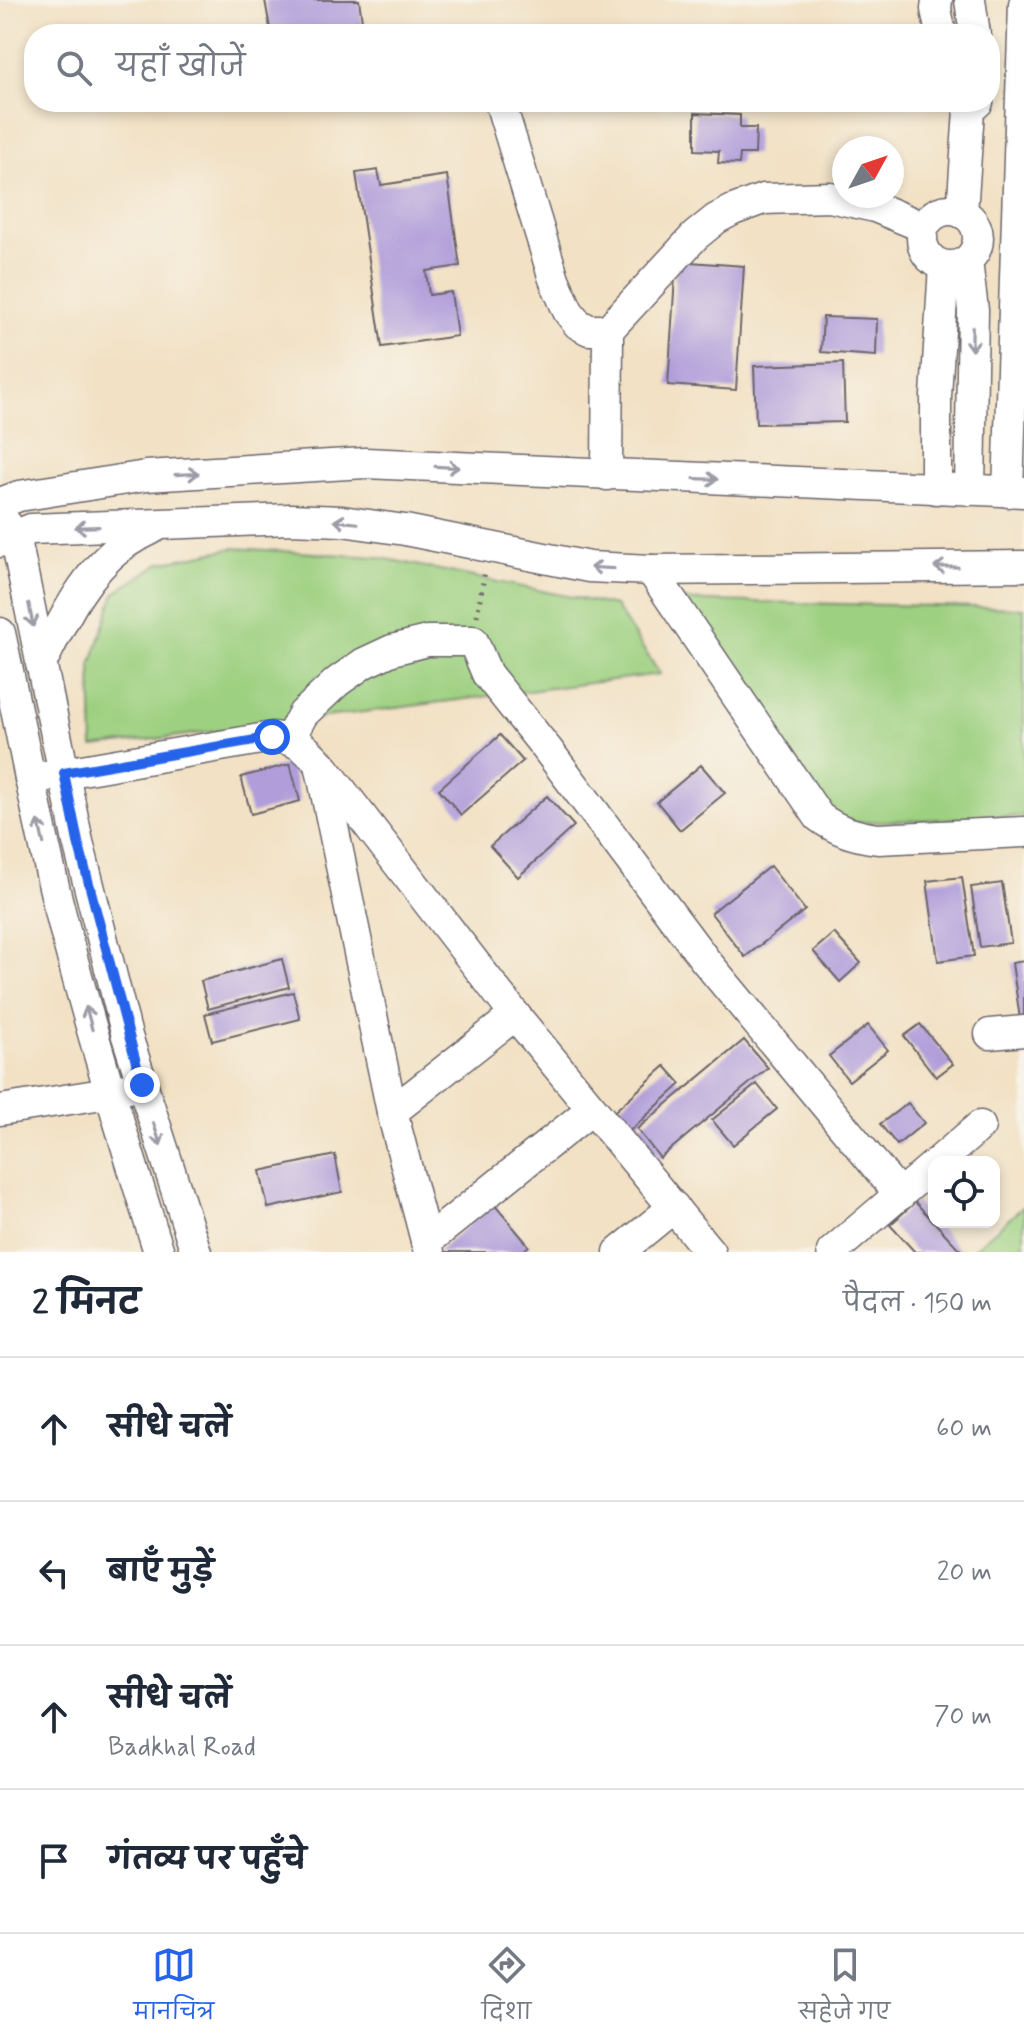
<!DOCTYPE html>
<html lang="hi">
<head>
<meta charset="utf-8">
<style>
	:root { --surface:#fff; --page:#f6f6f7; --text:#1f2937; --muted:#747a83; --line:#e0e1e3; --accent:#2563eb }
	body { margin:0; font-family:Mynerve,"Playpen Sans Deva",sans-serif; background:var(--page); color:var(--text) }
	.controls { position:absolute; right:24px; bottom:24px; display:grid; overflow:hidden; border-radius:16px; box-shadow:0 4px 12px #0003 }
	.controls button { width:72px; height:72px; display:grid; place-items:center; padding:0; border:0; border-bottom:2px solid var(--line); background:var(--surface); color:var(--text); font:40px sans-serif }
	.compass { position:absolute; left:832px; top:136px; width:72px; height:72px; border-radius:50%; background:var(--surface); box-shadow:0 4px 12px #0003; rotate:50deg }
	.stop { position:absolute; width:24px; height:24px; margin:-18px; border:6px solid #2563eb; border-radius:50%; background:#fff }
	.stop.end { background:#2563eb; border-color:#fff; box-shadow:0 2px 8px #0008 }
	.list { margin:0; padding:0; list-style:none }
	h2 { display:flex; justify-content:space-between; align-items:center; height:104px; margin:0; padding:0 32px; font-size:34px }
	h2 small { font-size:26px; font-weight:400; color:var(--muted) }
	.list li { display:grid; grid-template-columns:52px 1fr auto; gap:24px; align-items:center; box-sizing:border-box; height:144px; padding:0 32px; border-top:2px solid var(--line) }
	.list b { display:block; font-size:30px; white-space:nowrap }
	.list p { margin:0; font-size:26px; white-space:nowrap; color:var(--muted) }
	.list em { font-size:26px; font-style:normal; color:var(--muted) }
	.icon { flex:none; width:44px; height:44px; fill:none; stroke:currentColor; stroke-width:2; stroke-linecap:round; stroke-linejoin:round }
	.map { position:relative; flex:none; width:1024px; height:1252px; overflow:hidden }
	.search { position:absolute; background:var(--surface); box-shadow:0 4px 12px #0003; left:24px; right:24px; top:24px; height:88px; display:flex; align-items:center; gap:20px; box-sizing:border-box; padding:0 28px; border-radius:32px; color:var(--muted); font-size:30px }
	.sheet { height:680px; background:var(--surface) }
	nav { display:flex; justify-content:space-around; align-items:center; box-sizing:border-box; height:112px; border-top:2px solid var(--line); background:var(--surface); font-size:22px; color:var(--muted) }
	nav a { display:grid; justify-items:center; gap:4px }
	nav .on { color:var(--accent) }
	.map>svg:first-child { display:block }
	.green { fill:#9dd080; stroke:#60795e; stroke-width:2 }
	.building { fill:#b09dda }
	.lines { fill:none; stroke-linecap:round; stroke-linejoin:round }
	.minor-casing { stroke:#6b656b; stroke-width:33 }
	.path { stroke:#6b656b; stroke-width:5; stroke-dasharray:2 6; stroke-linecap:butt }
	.minor { stroke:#fff; stroke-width:30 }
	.oneway { stroke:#9c9ca7 }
	.route { stroke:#2563eb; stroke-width:10 }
</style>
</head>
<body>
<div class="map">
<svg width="1024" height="1252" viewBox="0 0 1024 1252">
	<rect width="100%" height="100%" fill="#f7f3e8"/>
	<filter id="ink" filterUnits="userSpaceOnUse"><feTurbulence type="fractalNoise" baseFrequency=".0125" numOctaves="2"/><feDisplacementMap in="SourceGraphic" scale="16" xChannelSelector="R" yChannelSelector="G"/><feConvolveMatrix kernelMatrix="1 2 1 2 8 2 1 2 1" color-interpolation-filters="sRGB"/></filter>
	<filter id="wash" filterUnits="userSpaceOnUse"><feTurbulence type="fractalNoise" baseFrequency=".006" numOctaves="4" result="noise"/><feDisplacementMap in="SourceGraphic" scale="32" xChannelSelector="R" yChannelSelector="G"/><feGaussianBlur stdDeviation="1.8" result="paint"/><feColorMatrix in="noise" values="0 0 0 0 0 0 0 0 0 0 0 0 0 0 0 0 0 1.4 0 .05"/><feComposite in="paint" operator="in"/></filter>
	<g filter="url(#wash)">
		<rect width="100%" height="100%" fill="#f2e1c4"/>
		<!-- green -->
		<g class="green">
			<polygon points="233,548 377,557 615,606 660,674 93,747 91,665 115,593 160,563"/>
			<polygon points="662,600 1024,608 1024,816 838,823"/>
			<polygon points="1024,1206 1024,1252 970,1252"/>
		</g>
		<g id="blocks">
			<!-- building -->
			<g class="building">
				<polygon points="265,0 359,0 364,34 271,34"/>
				<polygon points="695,113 740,115 740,128 756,128 755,154 740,154 739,164 718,163 719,151 695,150"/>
				<polygon points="378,170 381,185 447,175 460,266 426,271 429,295 451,292 457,336 382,347 356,173"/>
				<polygon points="676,261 744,266 736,390 668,385"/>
				<polygon points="823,317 877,319 876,356 821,352"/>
				<polygon points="843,363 845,422 756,424 754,366"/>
				<polygon points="500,735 523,761 461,815 439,789"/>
				<polygon points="290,764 300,801 251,814 241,777"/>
				<polygon points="701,765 725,793 680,830 657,802"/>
				<polygon points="547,796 574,826 518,877 490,846"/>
				<polygon points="770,866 805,910 745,957 711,913"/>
				<polygon points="962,877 974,956 938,961 927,881"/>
				<polygon points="1002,883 1011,943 980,947 971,887"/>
				<polygon points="834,933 861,963 840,982 813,951"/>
				<polygon points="282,959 289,987 208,1009 201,981"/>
				<polygon points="1024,961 1024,1026 1021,1026 1012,963"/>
				<polygon points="293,992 300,1019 212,1041 205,1014"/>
				<polygon points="920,1024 953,1064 936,1077 904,1036"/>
				<polygon points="868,1025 888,1050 849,1081 829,1056"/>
				<polygon points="744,1040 768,1068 660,1158 637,1129"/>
				<polygon points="665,1066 681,1084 623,1137 606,1119"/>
				<polygon points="757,1084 777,1109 733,1145 712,1120"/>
				<polygon points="908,1103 924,1123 897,1145 880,1124"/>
				<polygon points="335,1155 342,1192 268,1208 260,1171"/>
				<polygon points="915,1202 934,1222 962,1252 915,1252 890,1225"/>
				<polygon points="493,1203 529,1246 522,1252 438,1252"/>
			</g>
		</g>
	</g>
	<g filter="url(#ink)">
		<use href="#blocks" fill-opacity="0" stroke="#6b656b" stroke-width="2"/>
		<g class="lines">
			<defs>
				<g id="minor">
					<polyline points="937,0 936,9 941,34"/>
					<polyline points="970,0 975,34"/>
					<polyline points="500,102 554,279 568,311 578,324 589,330 608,330"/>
					<circle cx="950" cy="238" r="28"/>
					<polyline points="962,213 969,110 978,102"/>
					<polyline points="967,261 973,310 970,490"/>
					<polyline points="607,475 608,330 695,236 716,219 733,210 763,199 830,197 875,207 923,227"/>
					<polyline points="936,489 936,396 944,266"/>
					<polyline points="1008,492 1024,4"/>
					<polyline points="0,503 19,496 146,476 365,463 1024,492"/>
					<polyline points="4,521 15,535 78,842 127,1036 196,1252"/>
					<polyline points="0,542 31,529 290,519 342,521 405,530 589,567 651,570 1024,566"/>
					<path d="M651,570L819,817C838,831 855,836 878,839L1024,832"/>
					<path d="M0,633C20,725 36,816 59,907C88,1023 123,1138 159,1252"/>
					<path d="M41,664C62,622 83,575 122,546C132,538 145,533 155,527"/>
					<polyline points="290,738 303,714 337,682 364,663 392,650 427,641 473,641 487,674 547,749 705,960 900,1195"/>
					<polyline points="321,769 392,1112 429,1252"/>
					<path d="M30,779L272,737C300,739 307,750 325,769L515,1015L710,1252"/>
					<polyline points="990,1034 1024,1031"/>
					<polyline points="0,1110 109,1093 128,1088"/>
					<polyline points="392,1112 515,1015"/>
					<polyline points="938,1162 980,1126"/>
					<polyline points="426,1242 592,1109"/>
					<polyline points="619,1252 674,1207"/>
					<polyline points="832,1252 934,1165"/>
				</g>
			</defs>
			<!-- minor casing -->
			<use href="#minor" class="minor-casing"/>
			<!-- path -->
			<polyline class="path" points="477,616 485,571"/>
			<!-- minor -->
			<use href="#minor" class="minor"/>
		</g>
		<!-- one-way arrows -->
		<defs><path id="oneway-shaft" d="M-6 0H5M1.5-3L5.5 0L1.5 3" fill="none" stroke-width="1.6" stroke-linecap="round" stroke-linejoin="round" transform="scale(2)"/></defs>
		<g class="oneway">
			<use href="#oneway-shaft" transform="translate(972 339) rotate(91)"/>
			<use href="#oneway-shaft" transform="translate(447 467) rotate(3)"/>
			<use href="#oneway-shaft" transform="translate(187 474) rotate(-3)"/>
			<use href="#oneway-shaft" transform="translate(706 479) rotate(2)"/>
			<use href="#oneway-shaft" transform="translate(346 522) rotate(-174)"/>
			<use href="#oneway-shaft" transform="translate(87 527) rotate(178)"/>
			<use href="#oneway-shaft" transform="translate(946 567) rotate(180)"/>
			<use href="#oneway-shaft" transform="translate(602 568) rotate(-177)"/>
			<use href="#oneway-shaft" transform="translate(31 615) rotate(79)"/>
			<use href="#oneway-shaft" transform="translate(41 832) rotate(-103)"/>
			<use href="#oneway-shaft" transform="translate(89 1018) rotate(-105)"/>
			<use href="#oneway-shaft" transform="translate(157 1134) rotate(72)"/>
		</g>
	</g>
	<g class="lines" filter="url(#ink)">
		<!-- route -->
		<polyline class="route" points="142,1085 78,842 64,773 272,737"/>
	</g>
</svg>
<div class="controls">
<button><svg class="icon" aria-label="locate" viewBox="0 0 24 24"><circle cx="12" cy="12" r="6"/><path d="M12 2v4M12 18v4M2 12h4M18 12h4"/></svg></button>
</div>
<svg class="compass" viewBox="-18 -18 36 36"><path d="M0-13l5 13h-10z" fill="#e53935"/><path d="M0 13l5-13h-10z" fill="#747a83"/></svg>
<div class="stop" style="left:272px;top:737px"></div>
<div class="stop end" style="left:142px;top:1085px"></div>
<div class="search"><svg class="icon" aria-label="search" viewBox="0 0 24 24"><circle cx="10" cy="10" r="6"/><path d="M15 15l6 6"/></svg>यहाँ खोजें</div>
</div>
<section class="sheet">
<h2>2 मिनट<small>पैदल · 150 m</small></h2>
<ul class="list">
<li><svg class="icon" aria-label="ahead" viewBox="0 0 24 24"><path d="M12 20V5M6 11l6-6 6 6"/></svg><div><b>सीधे चलें</b></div><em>60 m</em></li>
<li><svg class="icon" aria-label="left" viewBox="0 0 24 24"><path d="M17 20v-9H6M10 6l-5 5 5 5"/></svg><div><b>बाएँ मुड़ें</b></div><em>20 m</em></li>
<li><svg class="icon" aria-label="ahead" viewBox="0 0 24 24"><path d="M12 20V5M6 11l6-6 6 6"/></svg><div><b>सीधे चलें</b><p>Badkhal Road</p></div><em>70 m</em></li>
<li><svg class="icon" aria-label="arrive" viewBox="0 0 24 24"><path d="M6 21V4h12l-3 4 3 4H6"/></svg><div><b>गंतव्य पर पहुँचे</b></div></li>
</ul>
</section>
<nav>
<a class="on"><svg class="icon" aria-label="map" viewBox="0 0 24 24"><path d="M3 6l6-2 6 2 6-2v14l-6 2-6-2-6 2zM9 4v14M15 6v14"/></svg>मानचित्र</a>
<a><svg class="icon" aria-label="directions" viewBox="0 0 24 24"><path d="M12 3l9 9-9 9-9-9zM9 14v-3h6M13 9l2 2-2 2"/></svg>दिशा</a>
<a><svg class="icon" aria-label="saved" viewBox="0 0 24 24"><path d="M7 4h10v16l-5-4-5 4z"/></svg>सहेजे गए</a>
</nav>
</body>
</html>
